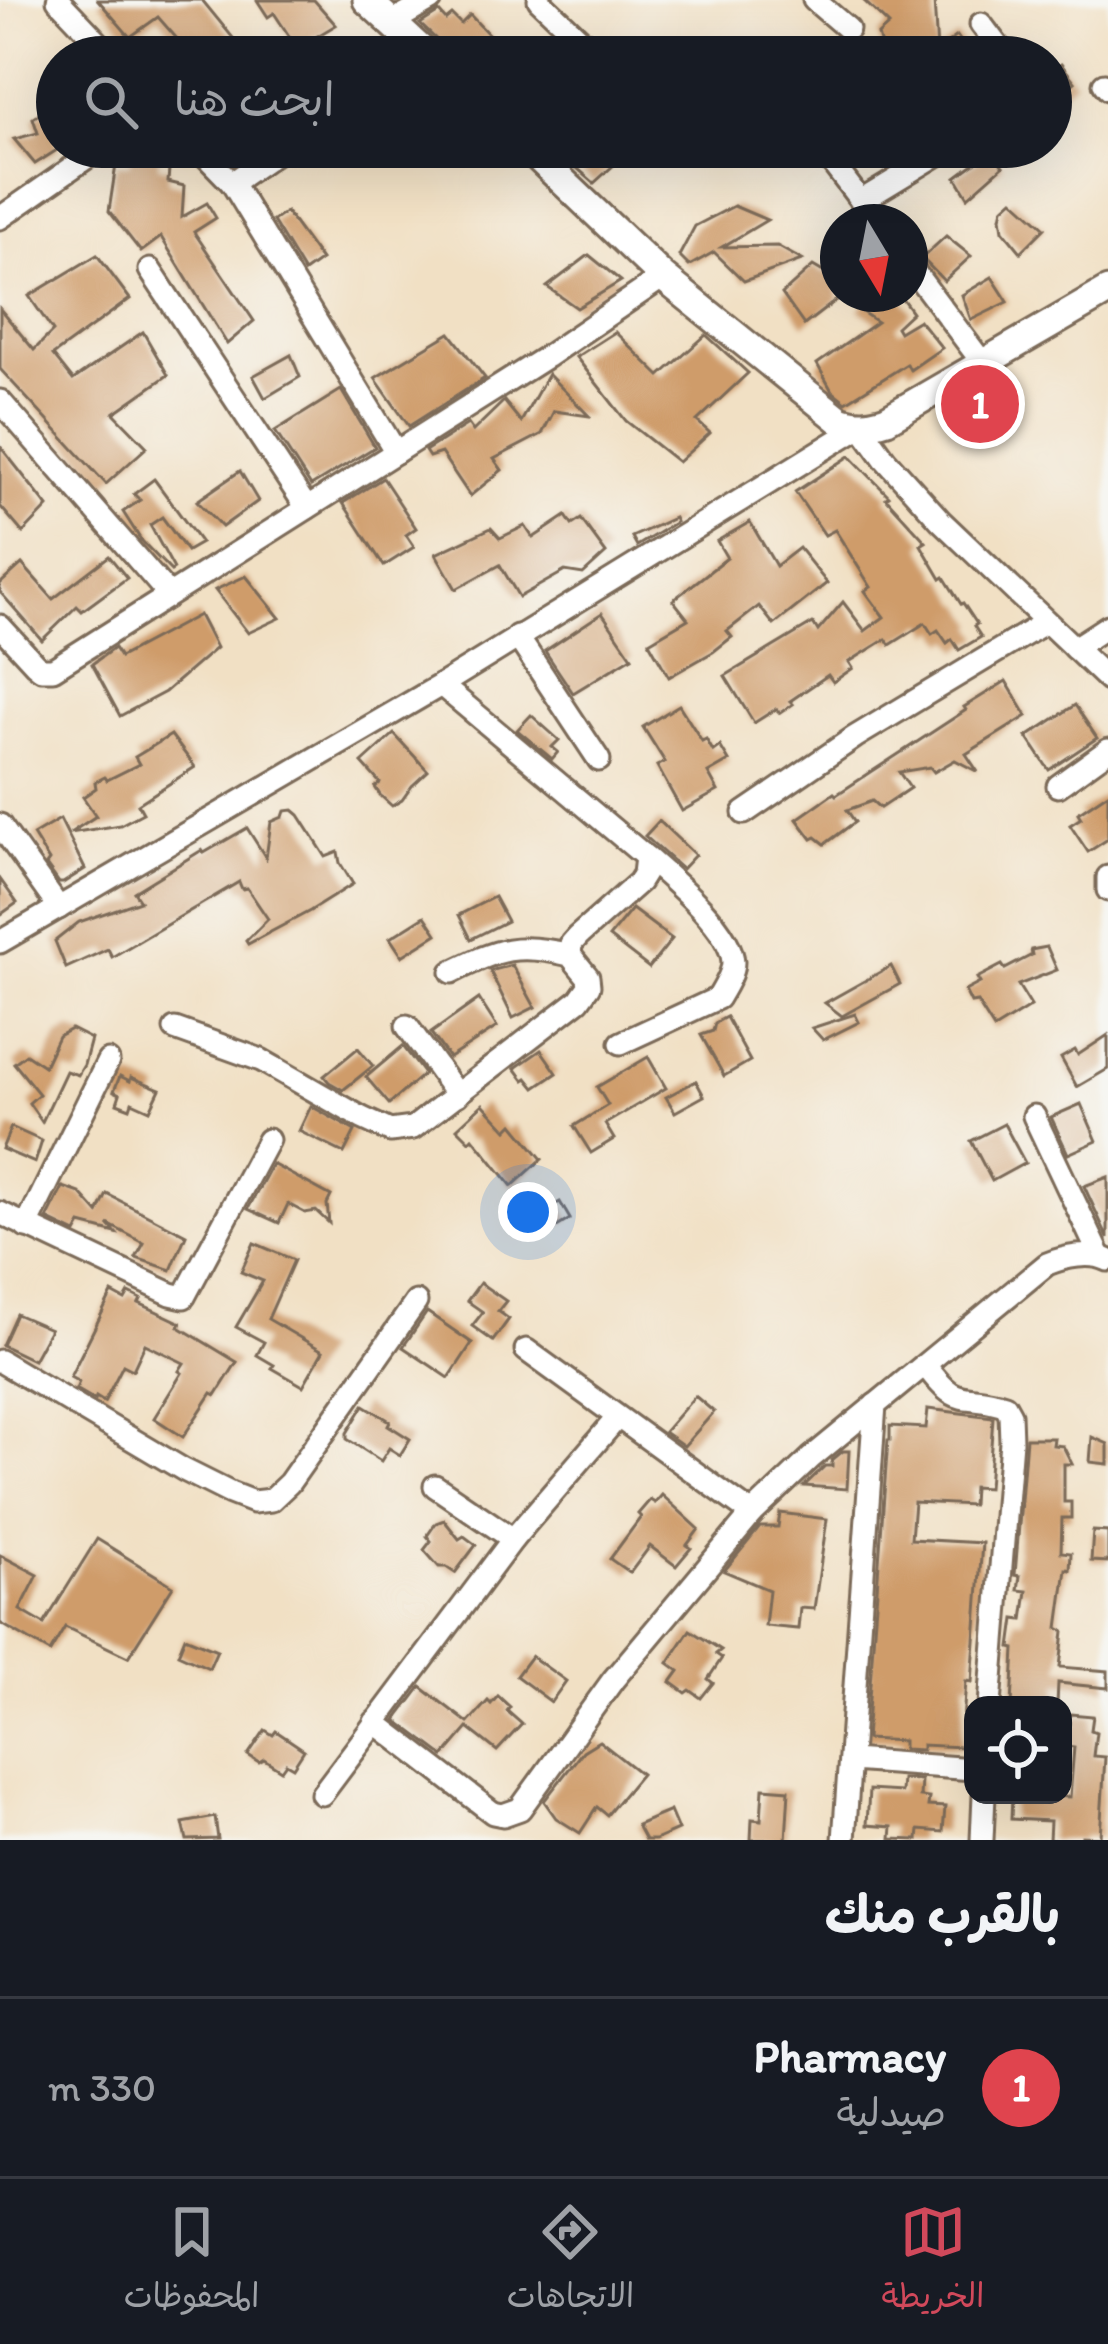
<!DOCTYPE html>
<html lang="ar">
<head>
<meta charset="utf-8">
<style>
	:root { --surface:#171b24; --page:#242831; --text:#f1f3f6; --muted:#9ea1a6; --line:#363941; --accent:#d1495b }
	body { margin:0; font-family:Itim,"Playpen Sans Arabic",sans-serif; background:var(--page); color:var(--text); direction:rtl }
	.controls { position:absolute; right:36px; bottom:36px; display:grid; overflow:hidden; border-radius:24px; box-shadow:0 12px 48px #0002 }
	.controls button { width:108px; height:108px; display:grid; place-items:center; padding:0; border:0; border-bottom:3px solid var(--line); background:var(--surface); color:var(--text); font:60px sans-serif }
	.compass { position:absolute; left:820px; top:204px; width:108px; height:108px; border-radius:50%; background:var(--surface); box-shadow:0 12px 48px #0002; rotate:170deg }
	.you { position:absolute; left:528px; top:1212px; width:42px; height:42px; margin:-30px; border:9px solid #fff; border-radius:50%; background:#1a73e8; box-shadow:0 0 0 18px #1a73e833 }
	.badge { display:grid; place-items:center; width:78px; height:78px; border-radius:50%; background:var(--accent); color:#fff; font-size:39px; font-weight:700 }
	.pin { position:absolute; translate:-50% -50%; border:6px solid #fff; box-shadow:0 3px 12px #0006 }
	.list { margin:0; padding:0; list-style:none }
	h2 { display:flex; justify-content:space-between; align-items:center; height:156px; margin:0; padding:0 48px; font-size:51px }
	h2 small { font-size:39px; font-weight:400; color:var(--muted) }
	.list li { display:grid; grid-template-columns:78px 1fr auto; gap:36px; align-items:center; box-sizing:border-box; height:180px; padding:0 48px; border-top:3px solid var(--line) }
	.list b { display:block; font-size:45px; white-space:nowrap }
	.list p { margin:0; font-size:39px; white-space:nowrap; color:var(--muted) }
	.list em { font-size:39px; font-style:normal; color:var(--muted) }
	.icon { flex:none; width:66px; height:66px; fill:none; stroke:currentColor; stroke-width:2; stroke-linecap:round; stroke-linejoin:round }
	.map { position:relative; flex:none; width:1108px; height:1840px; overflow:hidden; direction:ltr }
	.search { position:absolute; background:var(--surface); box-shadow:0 12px 48px #0002; left:36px; right:36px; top:36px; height:132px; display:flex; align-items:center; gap:30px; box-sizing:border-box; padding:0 42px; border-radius:66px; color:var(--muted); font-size:45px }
	.sheet { height:336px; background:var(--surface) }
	nav { display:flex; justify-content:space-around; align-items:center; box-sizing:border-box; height:168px; border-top:3px solid var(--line); background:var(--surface); font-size:33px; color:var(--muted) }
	nav a { display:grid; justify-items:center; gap:6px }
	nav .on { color:var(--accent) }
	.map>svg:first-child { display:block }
	.building { fill:#cf9c6b }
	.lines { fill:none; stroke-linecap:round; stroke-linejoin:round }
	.minor-casing { stroke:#7b6a58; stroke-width:27 }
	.tertiary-casing { stroke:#7b6a58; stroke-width:33 }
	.minor { stroke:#fff; stroke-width:21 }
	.tertiary { stroke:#fff; stroke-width:27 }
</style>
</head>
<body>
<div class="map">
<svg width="1108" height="1840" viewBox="0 0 1108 1840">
	<rect width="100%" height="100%" fill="#f6f6f2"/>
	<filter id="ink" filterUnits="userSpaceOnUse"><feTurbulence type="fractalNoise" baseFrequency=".00833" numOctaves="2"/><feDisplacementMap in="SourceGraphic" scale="24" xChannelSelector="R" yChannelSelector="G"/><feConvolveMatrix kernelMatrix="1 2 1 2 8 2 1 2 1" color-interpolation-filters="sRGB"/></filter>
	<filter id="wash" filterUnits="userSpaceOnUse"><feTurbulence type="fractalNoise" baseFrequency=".004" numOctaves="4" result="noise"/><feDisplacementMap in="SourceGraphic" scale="48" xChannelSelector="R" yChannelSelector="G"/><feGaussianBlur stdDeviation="2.7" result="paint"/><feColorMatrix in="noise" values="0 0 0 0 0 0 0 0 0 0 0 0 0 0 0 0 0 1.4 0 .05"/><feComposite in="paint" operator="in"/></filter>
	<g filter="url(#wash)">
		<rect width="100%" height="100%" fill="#f1e0c4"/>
		<g id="blocks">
			<!-- building -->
			<g class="building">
				<polygon points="98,0 202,0 238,44 216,57 193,57 158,17 130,37"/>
				<polygon points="257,0 314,0 336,25 297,48 274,13 268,17"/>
				<polygon points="863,0 934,0 937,51 957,36 972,57 884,57 878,35 889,25"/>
				<polygon points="439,12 446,20 452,15 461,24 470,15 510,57 455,57 420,24"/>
				<polygon points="1061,64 1075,82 1051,102 1051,72"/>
				<polygon points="45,110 57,127 57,150 35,164 14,139 38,133 33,118"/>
				<polygon points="553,147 618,147 626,154 594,183"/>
				<polygon points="991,151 1003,166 968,197 956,177"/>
				<polygon points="131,157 159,157 158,167 169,169 168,182 184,186 182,217 207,203 216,218 194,232 254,321 227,344 161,237 141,252 109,211 116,165 130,164"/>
				<polygon points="1013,199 1045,228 1021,252 1003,230 1001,217 1003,208"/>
				<polygon points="734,206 767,220 722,247 777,246 802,260 744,281 714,252 689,266 679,256 695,226"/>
				<polygon points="286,212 321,260 304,272 273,221"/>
				<polygon points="946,236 971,256 944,281 922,258"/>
				<polygon points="97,255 130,299 53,355 73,380 143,332 168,375 114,413 147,447 106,484 0,369 0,309 34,350 53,331 29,296"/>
				<polygon points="589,255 621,281 577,308 547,287"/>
				<polygon points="838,260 838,299 804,325 782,294 813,266 825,273"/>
				<polygon points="992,277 1008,302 971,320 962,295"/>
				<polygon points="870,294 899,294 912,312 896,327 899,332 919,320 942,348 910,370 907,364 846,402 832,391 817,364 877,322 859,310"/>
				<polygon points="615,332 660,376 706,335 748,373 697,421 710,433 678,462 626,421 576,357"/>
				<polygon points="450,333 485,378 409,426 375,378"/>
				<polygon points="291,355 300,377 265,398 253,376"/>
				<polygon points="548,374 589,416 554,411 542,434 494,459 502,470 470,496 441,453 429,457 425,451 468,424 473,431 504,401 521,422"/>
				<polygon points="341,390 375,447 311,486 275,431"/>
				<polygon points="0,446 48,507 23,533 0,506"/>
				<polygon points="850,456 889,496 886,498 926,542 921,545 941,579 944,577 961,604 963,603 977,624 974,626 981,637 959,650 952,639 947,643 938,630 932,634 925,623 890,645 886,639 849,662 853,668 833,682 828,675 790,701 793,704 780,713 776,709 754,723 725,676 813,623 818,631 843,602 865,631 884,617 865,591 871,587 835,530 825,535 795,492"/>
				<polygon points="240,471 258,501 222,527 197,501"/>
				<polygon points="383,478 416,528 406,535 414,547 384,566 343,503"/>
				<polygon points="154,479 201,543 187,551 162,517 150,525 174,569 171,571 141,540 123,512 140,500 134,494"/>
				<polygon points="566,516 572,525 581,519 606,553 583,574 565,571 519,597 500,565 456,589 436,554 491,528 500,538 525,526 533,538"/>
				<polygon points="674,518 676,522 637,546 632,537"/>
				<polygon points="750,522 776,566 799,548 827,583 774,625 759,606 727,631 732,637 713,652 669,677 649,642 688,619 673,600 727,558 717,541"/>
				<polygon points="109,556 127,578 82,611 77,606 42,640 0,592 0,584 22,564 53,599"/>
				<polygon points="246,576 280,618 248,633 215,590"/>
				<polygon points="602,613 632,657 573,693 545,651"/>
				<polygon points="199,615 216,648 165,692 120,716 92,664 114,648 120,657"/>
				<polygon points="1006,681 1027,716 966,754 978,772 955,760 934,772 930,767 899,772 910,788 880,808 872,801 847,810 855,822 825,844 816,837 812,839 797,819 834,793 836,795 966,710 964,707"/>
				<polygon points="679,705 702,741 706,739 713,751 720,746 729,761 708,773 718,791 682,811 657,766 665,762 643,727"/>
				<polygon points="1075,705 1097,738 1049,770 1027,737"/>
				<polygon points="531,715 559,740 552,747 558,752 552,759 517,730"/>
				<polygon points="394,734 428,771 412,786 402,800 392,806 380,795 375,787 380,783 362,763"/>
				<polygon points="171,735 195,767 138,804 143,813 120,825 70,833 96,816 83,797 96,788 95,782 105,777 107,780 139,764 135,757"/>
				<polygon points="1108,793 1108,839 1088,852 1070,825 1081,818 1078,813"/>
				<polygon points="293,810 299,815 326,857 338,852 340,863 353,884 310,911 248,944 246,941 268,919 247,888 242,889 239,882 112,957 108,949 66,968 55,941 79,922 140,901 134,892 202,850 204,853 247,828 266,858 271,822 283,817 285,811"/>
				<polygon points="60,819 85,869 63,883 59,883 46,865 49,861 33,835"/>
				<polygon points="659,821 695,855 682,869 645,836"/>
				<polygon points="0,879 17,903 0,915"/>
				<polygon points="494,897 507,921 471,939 459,915"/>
				<polygon points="632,909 672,939 649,968 609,937"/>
				<polygon points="425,916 437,934 402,956 390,938"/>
				<polygon points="1047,947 1057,970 1018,985 1031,1006 994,1029 977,1002 971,1003 965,991 980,983 977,978 1002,965 1005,969 1032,955 1031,950"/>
				<polygon points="512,965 535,1007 513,1018 490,971"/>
				<polygon points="891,966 900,984 842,1016 825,1003"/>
				<polygon points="479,999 497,1027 449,1058 431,1033"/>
				<polygon points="855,1014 859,1022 823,1040 812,1028"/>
				<polygon points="726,1017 750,1061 724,1076 701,1035 713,1031 715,1023"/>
				<polygon points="71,1029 91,1039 84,1065 78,1075 66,1071 42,1122 29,1103 39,1094 14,1063 26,1054 44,1066 58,1036"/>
				<polygon points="1108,1035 1108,1069 1077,1087 1061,1058 1075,1050 1078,1055"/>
				<polygon points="403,1046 424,1074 389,1104 366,1077"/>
				<polygon points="358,1048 373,1066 343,1090 329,1082 324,1076"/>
				<polygon points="541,1050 557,1073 535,1088 527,1078 524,1080 515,1068"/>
				<polygon points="648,1057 666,1088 605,1124 614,1139 591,1153 574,1126 608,1105 597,1087"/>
				<polygon points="120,1076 130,1081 131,1077 160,1089 150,1110 132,1102 130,1108 117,1103 120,1094 114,1091"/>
				<polygon points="696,1081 704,1096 675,1112 666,1097"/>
				<polygon points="483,1104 507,1130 513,1124 542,1159 512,1186 473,1138 470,1141 457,1128"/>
				<polygon points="1081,1104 1097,1141 1068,1154 1051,1117"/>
				<polygon points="311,1106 355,1131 344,1153 299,1131"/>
				<polygon points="1004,1124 1025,1163 992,1181 971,1141"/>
				<polygon points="11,1127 42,1141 35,1163 2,1149"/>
				<polygon points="272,1164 331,1196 327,1204 329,1223 316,1211 305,1213 288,1204 279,1223 248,1209"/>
				<polygon points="1108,1177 1108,1238 1084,1186"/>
				<polygon points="63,1187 80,1193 98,1213 107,1194 186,1235 171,1270 136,1258 144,1243 108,1224 116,1233 81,1224 76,1233 47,1219"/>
				<polygon points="560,1202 570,1219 547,1233 536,1215"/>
				<polygon points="254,1243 294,1260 268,1319 323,1351 303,1386 272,1368 274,1365 257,1355 264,1342 236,1327 263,1281 241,1272"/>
				<polygon points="480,1283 506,1301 498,1311 509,1319 493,1341 472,1326 483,1312 467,1301"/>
				<polygon points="112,1293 125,1300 129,1293 141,1299 139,1303 181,1323 179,1327 237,1362 216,1395 212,1393 183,1437 154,1418 182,1373 179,1371 184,1363 145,1344 133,1370 123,1365 104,1402 96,1397 95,1400 76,1389 79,1382 70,1377"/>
				<polygon points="427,1312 472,1343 449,1378 403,1347"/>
				<polygon points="16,1314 50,1329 33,1360 2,1345"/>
				<polygon points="695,1396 714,1412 684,1446 664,1432"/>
				<polygon points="364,1405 390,1421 388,1425 410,1439 400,1455 389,1448 381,1461 347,1439 347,1433"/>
				<polygon points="928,1409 993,1417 988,1488 973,1487 972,1505 914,1502 911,1539 982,1543 972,1682 966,1681 961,1747 922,1745 922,1750 903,1749 903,1741 866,1739 888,1440 890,1440 890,1426 926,1428"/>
				<polygon points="1092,1437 1108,1444 1108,1464 1090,1462"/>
				<polygon points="1026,1438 1054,1438 1053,1445 1063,1446 1072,1464 1064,1464 1064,1502 1071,1502 1071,1518 1062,1518 1061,1552 1071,1553 1070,1570 1066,1569 1058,1628 1064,1631 1060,1667 1108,1671 1108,1688 1058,1683 1057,1705 1012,1705 1015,1649 1011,1648 1015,1619 1023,1620 1027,1591 1018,1590 1020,1576 1015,1575"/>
				<polygon points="843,1451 849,1451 847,1489 804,1486 825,1466 832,1466 832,1460"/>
				<polygon points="662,1495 699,1529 687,1545 691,1548 676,1566 650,1546 630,1573 610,1559 641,1517 638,1514 650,1500 655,1503"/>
				<polygon points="780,1513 827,1519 814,1609 800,1608 798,1629 765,1626 769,1590 724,1571 760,1527 778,1527"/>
				<polygon points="444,1520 459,1539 464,1536 476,1545 455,1573 446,1567 439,1567 424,1550 431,1541 427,1536 436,1523"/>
				<polygon points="1093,1531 1108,1532 1108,1562 1091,1561"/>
				<polygon points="97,1539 173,1586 128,1657 65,1627 50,1652 0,1623 0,1555 38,1575 20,1610 44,1624"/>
				<polygon points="690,1630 721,1650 716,1654 722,1658 708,1679 713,1683 701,1698 690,1690 686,1693 671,1682 679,1671 668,1663"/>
				<polygon points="185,1637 217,1650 209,1668 178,1654"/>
				<polygon points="531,1656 566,1681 551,1702 516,1676"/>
				<polygon points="421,1687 468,1723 488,1701 491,1704 498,1696 510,1707 507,1711 522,1724 497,1751 468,1728 444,1756 396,1720"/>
				<polygon points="1070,1714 1093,1716 1091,1730 1096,1732 1093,1756 1105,1757 1100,1837 1082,1836 1082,1840 1049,1840 1050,1821 1011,1819 1012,1795 1070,1797 1074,1747 1067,1746"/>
				<polygon points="265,1730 273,1735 276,1731 304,1750 293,1767 286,1763 281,1770 264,1759 259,1762 248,1755"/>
				<polygon points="599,1741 641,1774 607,1815 597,1807 580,1833 556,1818 544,1801 583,1751"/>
				<polygon points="902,1779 921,1780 920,1797 929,1798 928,1806 945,1807 943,1832 919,1830 918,1840 891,1839 892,1827 867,1825 869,1790 901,1792"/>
				<polygon points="763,1788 789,1790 786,1840 751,1840 752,1819 761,1820"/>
				<polygon points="670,1811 678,1830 655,1840 645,1840 637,1825"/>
				<polygon points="215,1817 218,1839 187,1840 183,1823"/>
			</g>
		</g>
	</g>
	<g filter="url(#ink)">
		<use href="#blocks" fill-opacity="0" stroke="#7b6a58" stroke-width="3"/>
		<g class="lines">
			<defs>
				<g id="minor">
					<polyline points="58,0 112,57"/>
					<polyline points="539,0 599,57"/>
					<polyline points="814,0 848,29"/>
					<polyline points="391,23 431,0"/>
					<polyline points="981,24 1006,57"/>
					<polyline points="1104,84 1108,89"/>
					<polyline points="197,147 232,183"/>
					<polyline points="284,147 232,183 396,452"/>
					<polyline points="820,147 877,222"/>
					<polyline points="861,201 950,147"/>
					<polyline points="0,218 102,147"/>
					<polyline points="910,266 982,362"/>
					<polyline points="150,270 307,508"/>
					<polyline points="0,401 169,595"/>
					<polyline points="0,626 35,664 41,669 53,669 546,357 663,277"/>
					<polyline points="517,636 599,760"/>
					<polyline points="1074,648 1108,626"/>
					<polyline points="441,685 646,857 644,874 639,882 578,936 571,944 570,955"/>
					<polyline points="1058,786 1108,750"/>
					<polyline points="744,813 855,737 1046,622"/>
					<polyline points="0,825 59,908"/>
					<polyline points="1108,877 1108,890"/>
					<polyline points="0,942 441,685 861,426 885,459 941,521 1108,680"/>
					<polyline points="407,1026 457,1095"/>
					<path d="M175,1029L261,1060L362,1118L390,1131L413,1128L579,1000L589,986L588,977L570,955C517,942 499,949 452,972"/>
					<path d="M621,1043L718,998C724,988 733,974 733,962C731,928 670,878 646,857"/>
					<polyline points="1034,1116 1100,1256"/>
					<polyline points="0,1213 171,1294 184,1297 268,1140"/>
					<polyline points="26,1227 108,1061"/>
					<polyline points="526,1350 752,1514"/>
					<polyline points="0,1361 184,1470 230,1493 253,1502 271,1500 289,1483 416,1302"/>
					<path d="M926,1366C959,1411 961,1391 1005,1405L1010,1414L1011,1441L990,1705"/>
					<polyline points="435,1486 513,1539"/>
					<path d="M375,1722L493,1813L503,1815L520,1809L613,1680L752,1514L811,1458L1047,1264C1064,1257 1091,1251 1108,1260"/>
					<polyline points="851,1760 973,1769"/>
					<polyline points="322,1794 513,1539 617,1418"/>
					<polyline points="844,1840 875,1405"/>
					<polyline points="982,1840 984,1795"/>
				</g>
				<g id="tertiary">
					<polyline points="367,0 429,57"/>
					<path d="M527,147L663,277L840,420C858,426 869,425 887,419L1108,291"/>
				</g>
			</defs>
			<!-- minor casing -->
			<use href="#minor" class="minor-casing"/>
			<!-- tertiary casing -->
			<use href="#tertiary" class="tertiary-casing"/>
			<!-- minor -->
			<use href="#minor" class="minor"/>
			<!-- tertiary -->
			<use href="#tertiary" class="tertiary"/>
		</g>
	</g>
</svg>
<div class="controls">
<button><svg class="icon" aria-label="locate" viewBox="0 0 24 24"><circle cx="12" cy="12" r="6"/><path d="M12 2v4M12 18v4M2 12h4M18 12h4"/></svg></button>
</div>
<svg class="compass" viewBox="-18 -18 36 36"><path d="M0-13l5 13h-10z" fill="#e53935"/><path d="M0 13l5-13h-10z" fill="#9ea1a6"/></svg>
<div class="you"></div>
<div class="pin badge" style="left:980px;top:404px;background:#e0444e">1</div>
<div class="search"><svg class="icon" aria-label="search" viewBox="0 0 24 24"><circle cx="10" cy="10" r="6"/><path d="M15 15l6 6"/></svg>ابحث هنا</div>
</div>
<section class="sheet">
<h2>بالقرب منك<small></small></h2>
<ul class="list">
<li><span class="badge" style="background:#e0444e">1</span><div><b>Pharmacy</b><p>صيدلية</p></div><em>330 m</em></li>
</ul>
</section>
<nav>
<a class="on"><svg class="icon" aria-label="map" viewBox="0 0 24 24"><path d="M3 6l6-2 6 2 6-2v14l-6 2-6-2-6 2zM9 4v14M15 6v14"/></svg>الخريطة</a>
<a><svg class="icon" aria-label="directions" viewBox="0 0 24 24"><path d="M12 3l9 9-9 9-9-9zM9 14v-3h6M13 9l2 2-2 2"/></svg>الاتجاهات</a>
<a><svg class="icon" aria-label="saved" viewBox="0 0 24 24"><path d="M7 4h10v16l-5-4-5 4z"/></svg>المحفوظات</a>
</nav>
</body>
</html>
